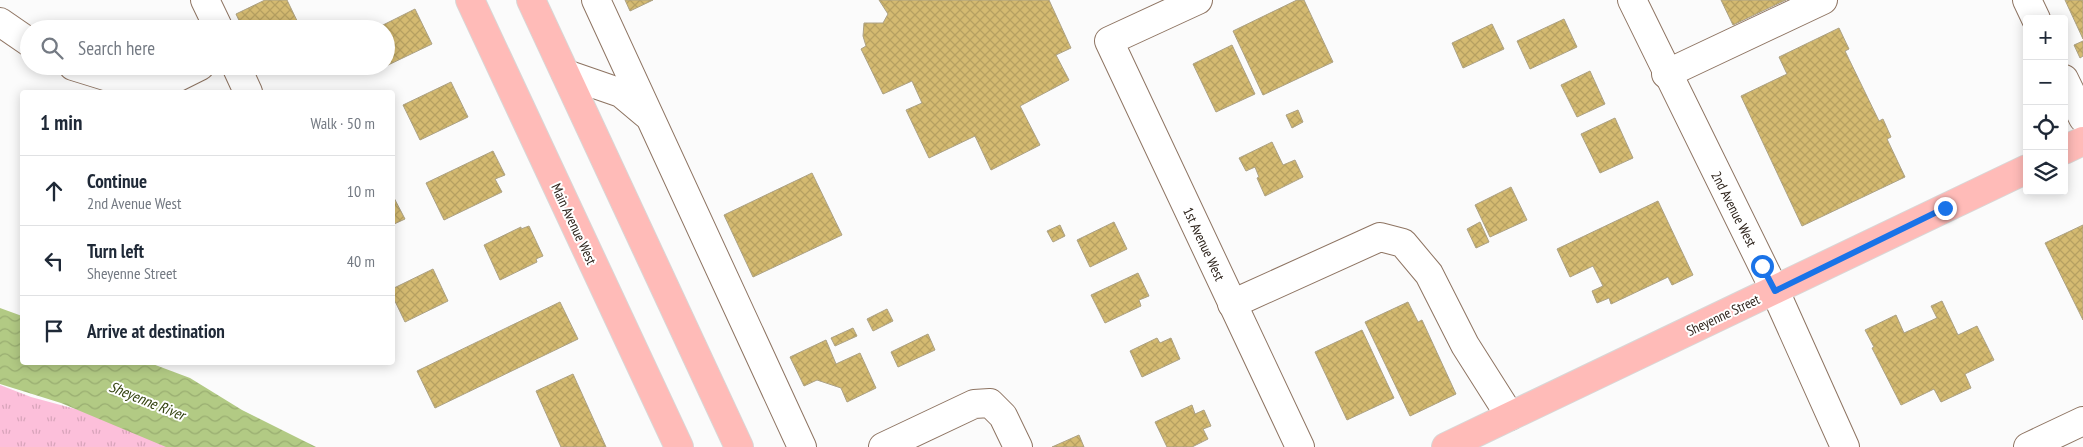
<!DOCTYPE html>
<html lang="en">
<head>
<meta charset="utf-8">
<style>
	:root { --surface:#fff; --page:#f6f6f7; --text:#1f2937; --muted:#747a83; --line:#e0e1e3 }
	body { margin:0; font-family:"PT Sans Narrow",sans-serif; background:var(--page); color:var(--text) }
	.controls { position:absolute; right:15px; top:15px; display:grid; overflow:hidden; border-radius:5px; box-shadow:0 2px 12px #0003 }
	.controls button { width:45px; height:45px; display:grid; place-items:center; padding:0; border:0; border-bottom:1px solid var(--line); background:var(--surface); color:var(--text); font:25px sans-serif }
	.stop { position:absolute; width:15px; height:15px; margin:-11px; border:4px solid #1a73e8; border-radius:50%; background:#fff }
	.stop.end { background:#1a73e8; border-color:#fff; box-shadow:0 1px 5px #0008 }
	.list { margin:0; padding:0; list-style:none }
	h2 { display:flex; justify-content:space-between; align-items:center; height:65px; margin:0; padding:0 20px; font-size:21px }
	h2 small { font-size:16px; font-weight:400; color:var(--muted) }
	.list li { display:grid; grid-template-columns:32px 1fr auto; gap:15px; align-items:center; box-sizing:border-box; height:70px; padding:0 20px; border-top:1px solid var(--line) }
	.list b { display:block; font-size:19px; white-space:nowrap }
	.list p { margin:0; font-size:16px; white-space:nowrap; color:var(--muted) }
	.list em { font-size:16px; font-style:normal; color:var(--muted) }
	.icon { flex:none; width:28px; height:28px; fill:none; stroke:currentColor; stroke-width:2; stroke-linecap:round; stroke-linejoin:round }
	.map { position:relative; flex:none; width:2083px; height:447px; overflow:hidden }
	.search { position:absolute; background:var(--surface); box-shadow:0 2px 12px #0003; left:20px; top:20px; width:375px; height:55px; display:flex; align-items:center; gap:12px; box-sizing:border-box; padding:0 18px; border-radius:28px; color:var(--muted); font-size:19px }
	.panel { position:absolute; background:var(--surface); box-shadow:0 2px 12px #0003; left:20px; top:90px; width:375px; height:275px; border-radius:5px }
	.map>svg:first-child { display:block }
	.park { fill:url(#park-tufts) }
	.water { fill:url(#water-waves) }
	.building { fill:url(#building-cross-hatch); stroke:#aca184 }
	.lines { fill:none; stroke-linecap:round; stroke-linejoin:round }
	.minor-casing { stroke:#8e7462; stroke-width:30 }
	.major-casing { stroke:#d9d7d6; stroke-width:30 }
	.minor { stroke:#fff; stroke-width:28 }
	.major { stroke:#ffbbb8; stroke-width:28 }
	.route { stroke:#1a73e8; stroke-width:6 }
	.labels { text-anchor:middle; stroke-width:4; stroke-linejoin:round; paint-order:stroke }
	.street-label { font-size:14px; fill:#2d231b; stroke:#fff }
	.water-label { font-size:15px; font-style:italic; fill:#34430f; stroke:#fff }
</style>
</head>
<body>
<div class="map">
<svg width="2083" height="447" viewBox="0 0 2083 447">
	<defs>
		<pattern id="park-tufts" width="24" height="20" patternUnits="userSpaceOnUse" patternTransform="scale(1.25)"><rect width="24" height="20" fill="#fcbfda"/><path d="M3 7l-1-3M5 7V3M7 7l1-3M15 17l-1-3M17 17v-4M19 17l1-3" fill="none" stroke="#d8a4ba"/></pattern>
		<pattern id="water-waves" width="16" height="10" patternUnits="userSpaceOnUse" patternTransform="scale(1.25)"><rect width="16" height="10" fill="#b2ca84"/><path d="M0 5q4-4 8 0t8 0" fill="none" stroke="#99ad71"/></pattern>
		<pattern id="building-cross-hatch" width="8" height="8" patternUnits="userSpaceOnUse" patternTransform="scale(1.25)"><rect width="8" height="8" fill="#d4ba71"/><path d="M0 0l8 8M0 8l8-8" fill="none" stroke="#b6a061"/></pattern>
	</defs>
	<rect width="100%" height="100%" fill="#fbfbfb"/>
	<!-- park -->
	<polygon class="park" points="0,385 31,397 142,427 196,447 0,447"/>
	<!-- water -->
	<polygon class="water" points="0,308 22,316 22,362 150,363 190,378 242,410 316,447 166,447 61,403 0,384"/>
	<!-- building -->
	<g class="building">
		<polygon points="265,0 287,0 301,29 243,29 236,14"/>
		<polygon points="625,0 653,0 630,11"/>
		<polygon points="879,0 1049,0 1071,48 1056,55 1069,80 1020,106 1040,145 991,170 975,136 929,158 906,110 922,103 912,81 883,94 861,49 866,46 863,36 864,23 883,23 888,14"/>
		<polygon points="1297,0 1304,0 1333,62 1263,95 1233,31"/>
		<polygon points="1721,0 1786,0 1733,25"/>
		<polygon points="2065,0 2083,0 2083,39"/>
		<polygon points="415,9 432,44 386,66 386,29 375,29"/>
		<polygon points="1564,19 1577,47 1530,69 1517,41"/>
		<polygon points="1492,24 1504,49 1463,68 1452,43"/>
		<polygon points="1839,28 1849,49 1845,51 1879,121 1883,119 1891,137 1887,139 1905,177 1802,226 1741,96 1787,74 1779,57"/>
		<polygon points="2083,41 2083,56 2080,58 2074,45"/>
		<polygon points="1232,45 1255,94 1216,112 1193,64"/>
		<polygon points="1590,71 1605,104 1577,117 1561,85"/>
		<polygon points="451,82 468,117 420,140 403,105"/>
		<polygon points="1298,110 1303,122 1292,128 1286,115"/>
		<polygon points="1615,118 1633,158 1600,173 1581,134"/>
		<polygon points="1272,142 1283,165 1295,160 1303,177 1265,196 1257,178 1259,177 1255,167 1246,171 1239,158"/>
		<polygon points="493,151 505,175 495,179 502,192 444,220 426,183"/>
		<polygon points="812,173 842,235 753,277 724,215"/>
		<polygon points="1511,187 1527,220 1490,237 1475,205"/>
		<polygon points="392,194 405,219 392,225"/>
		<polygon points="1658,201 1693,275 1672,285 1668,277 1611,304 1609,298 1597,303 1592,291 1603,286 1593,266 1570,277 1557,249"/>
		<polygon points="1114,222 1127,249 1090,267 1077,240"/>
		<polygon points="1480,222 1489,242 1476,248 1467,229"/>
		<polygon points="1060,225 1065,236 1053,242 1047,231"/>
		<polygon points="2083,225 2083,320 2045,243"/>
		<polygon points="529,226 543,256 536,259 537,262 500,280 484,245 521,227 521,229"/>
		<polygon points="433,269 448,301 405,322 392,295 392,289"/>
		<polygon points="1138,273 1149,296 1139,300 1141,306 1105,323 1091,295"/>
		<polygon points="1942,301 1958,335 1977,326 1994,360 1965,374 1971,388 1941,402 1934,389 1901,405 1872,348 1874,347 1865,330 1896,315 1904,333 1937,318 1931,306"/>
		<polygon points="560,302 578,339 435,408 417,371"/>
		<polygon points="1408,302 1418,322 1422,320 1456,394 1410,416 1365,322"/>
		<polygon points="887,309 893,321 873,331 867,319"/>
		<polygon points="853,328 857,336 835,346 831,338"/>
		<polygon points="1362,330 1394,398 1347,420 1315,352"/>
		<polygon points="928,334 935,350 898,367 891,352"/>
		<polygon points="1157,338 1160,343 1171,338 1180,359 1142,377 1130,351"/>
		<polygon points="826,340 836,364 860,353 876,388 847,402 841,388 817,380 804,386 790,357"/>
		<polygon points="573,374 606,447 561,447 536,391"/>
		<polygon points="1192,405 1195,414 1204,410 1211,426 1203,429 1208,439 1192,447 1167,447 1155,422"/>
		<polygon points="1079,435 1084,447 1052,447"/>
	</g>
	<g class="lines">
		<defs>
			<g id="minor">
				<polyline points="205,0 219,29"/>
				<polyline points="596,0 802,447"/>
				<polyline points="1198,0 1109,41 1300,447"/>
				<polyline points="1632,0 1775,291 1845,447"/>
				<polyline points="2027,0 2036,19"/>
				<polyline points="0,22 29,42"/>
				<polyline points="73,66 128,83 164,84 200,66"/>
				<polyline points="236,66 248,92"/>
				<polyline points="566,74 621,93 646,114"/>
				<polyline points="1666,74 1823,0"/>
				<polyline points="2064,79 2083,118"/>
				<polyline points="1232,304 1380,237 1403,243 1429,274 1465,345 1510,416"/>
				<polyline points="883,447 974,404 990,403 1003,416 1018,447"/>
				<polyline points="2028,447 2083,421"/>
			</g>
			<g id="major">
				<polyline points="470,0 679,447"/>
				<polyline points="531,0 739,447"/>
				<polyline points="2064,150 2083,141"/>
				<polyline points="1446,447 2027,169"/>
			</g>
		</defs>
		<!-- minor casing -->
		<use href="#minor" class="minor-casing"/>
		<!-- major casing -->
		<use href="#major" class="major-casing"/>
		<!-- minor -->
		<use href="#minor" class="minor"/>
		<!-- major -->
		<use href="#major" class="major"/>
	</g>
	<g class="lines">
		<!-- route -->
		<polyline class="route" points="1762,266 1775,291 1945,208"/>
	</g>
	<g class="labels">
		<!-- street labels -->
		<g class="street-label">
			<text transform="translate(1734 209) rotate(63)" y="5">2nd Avenue West</text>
			<text transform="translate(574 224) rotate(65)" y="5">Main Avenue West</text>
			<text transform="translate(1204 244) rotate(65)" y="5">1st Avenue West</text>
			<text transform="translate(1723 315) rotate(-25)" y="5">Sheyenne Street</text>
		</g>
		<!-- water labels -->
		<g class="water-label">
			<text transform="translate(147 401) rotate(22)" y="5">Sheyenne River</text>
		</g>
	</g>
</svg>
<div class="controls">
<button>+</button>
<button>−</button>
<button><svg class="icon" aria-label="locate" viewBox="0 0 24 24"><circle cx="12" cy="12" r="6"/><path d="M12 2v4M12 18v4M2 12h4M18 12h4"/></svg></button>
<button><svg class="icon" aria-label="layers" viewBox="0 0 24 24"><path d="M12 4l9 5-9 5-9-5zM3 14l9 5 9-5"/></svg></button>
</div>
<div class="stop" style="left:1762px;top:266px"></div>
<div class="stop end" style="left:1945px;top:208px"></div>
<div class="search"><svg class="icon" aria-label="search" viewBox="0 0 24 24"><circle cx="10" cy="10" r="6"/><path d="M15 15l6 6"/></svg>Search here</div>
<section class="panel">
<h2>1 min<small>Walk · 50 m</small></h2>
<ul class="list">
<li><svg class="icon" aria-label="ahead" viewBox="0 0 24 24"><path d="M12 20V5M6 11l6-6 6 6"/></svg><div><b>Continue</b><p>2nd Avenue West</p></div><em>10 m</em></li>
<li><svg class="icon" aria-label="left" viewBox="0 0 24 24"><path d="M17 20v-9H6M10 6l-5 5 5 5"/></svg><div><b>Turn left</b><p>Sheyenne Street</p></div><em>40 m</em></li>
<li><svg class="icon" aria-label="arrive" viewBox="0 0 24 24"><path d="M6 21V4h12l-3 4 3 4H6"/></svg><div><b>Arrive at destination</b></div></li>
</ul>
</section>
</div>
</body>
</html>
